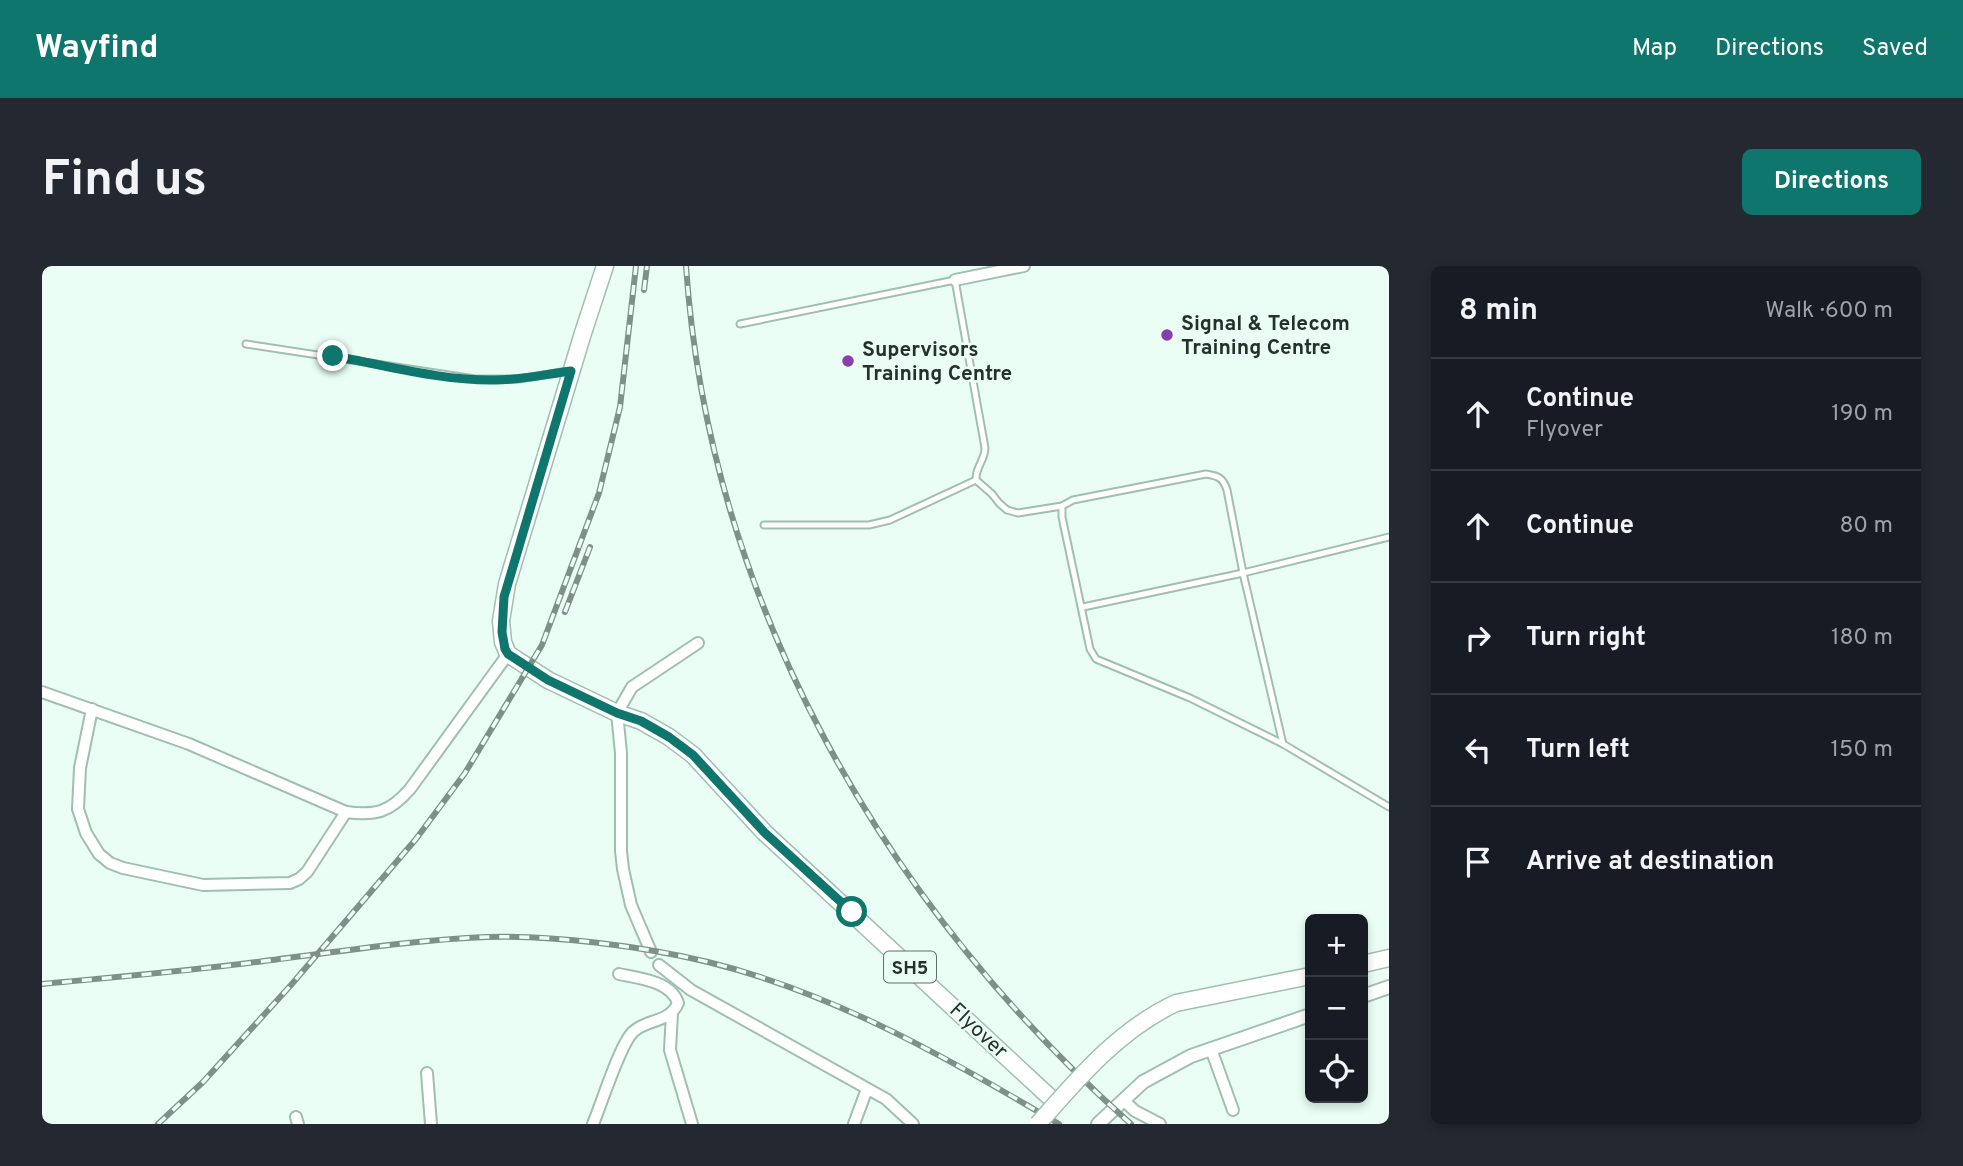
<!DOCTYPE html>
<html lang="en">
<head>
<meta charset="utf-8">
<style>
	:root { --surface:#171b24; --page:#242831; --text:#f1f3f6; --muted:#9ea1a6; --line:#363941; --accent:#0f766e }
	body { margin:0; font-family:Overpass,sans-serif; background:var(--page); color:var(--text) }
	.controls { position:absolute; right:21px; bottom:21px; display:grid; overflow:hidden; border-radius:10px; box-shadow:0 4px 10px #0003 }
	.controls button { width:63px; height:63px; display:grid; place-items:center; padding:0; border:0; border-bottom:2px solid var(--line); background:var(--surface); color:var(--text); font:35px sans-serif }
	.stop { position:absolute; width:21px; height:21px; margin:-16px; border:5px solid #0f766e; border-radius:50%; background:#fff }
	.stop.end { background:#0f766e; border-color:#fff; box-shadow:0 2px 7px #0008 }
	.list { margin:0; padding:0; list-style:none }
	h2 { display:flex; justify-content:space-between; align-items:center; height:91px; margin:0; padding:0 28px; font-size:30px }
	h2 small { font-size:23px; font-weight:400; color:var(--muted) }
	.list li { display:grid; grid-template-columns:46px 1fr auto; gap:21px; align-items:center; box-sizing:border-box; height:112px; padding:0 28px; border-top:2px solid var(--line) }
	.list b { display:block; font-size:26px; white-space:nowrap }
	.list p { margin:0; font-size:23px; white-space:nowrap; color:var(--muted) }
	.list em { font-size:23px; font-style:normal; color:var(--muted) }
	.icon { flex:none; width:38px; height:38px; fill:none; stroke:currentColor; stroke-width:2; stroke-linecap:round; stroke-linejoin:round }
	.map { position:relative; flex:none; width:1347px; height:858px; overflow:hidden; border-radius:10px }
	header { display:flex; align-items:center; gap:42px; box-sizing:border-box; height:98px; padding:0 35px; background:var(--accent); color:#fff }
	header strong { font-size:33px }
	nav { display:flex; gap:38px; margin-inline-start:auto; font-size:24px }
	.intro { display:flex; align-items:center; justify-content:space-between; box-sizing:border-box; height:168px; padding:0 42px }
	h1 { margin:0; font-size:49px }
	.button { padding:18px 32px; border-radius:10px; background:var(--accent); color:#fff; font-size:24px; font-weight:700 }
	main { display:flex; gap:42px; padding:0 42px }
	aside { flex:1; background:var(--surface); border-radius:10px; box-shadow:0 4px 10px #0003 }
	.map>svg:first-child { display:block }
	.lines { fill:none; stroke-linecap:round; stroke-linejoin:round }
	.service-casing { stroke:#9ebfb1; stroke-width:9 }
	.minor-casing { stroke:#9ebfb1; stroke-width:14 }
	.tertiary-casing { stroke:#9ebfb1; stroke-width:16 }
	.primary-casing { stroke:#9ebfb1; stroke-width:19 }
	.service { stroke:#fff; stroke-width:5 }
	.minor { stroke:#fff; stroke-width:10 }
	.tertiary { stroke:#fff; stroke-width:12 }
	.primary { stroke:#fff; stroke-width:16 }
	.rail-casing { stroke:#7f8f89; stroke-width:6 }
	.rail { stroke:#eafef5; stroke-width:3.5; stroke-dasharray:10; stroke-linecap:butt }
	.primary-bridge-casing { stroke:#9ebfb1; stroke-width:19; stroke-linecap:butt }
	.primary-bridge { stroke:#fff; stroke-width:16 }
	.route { stroke:#0f766e; stroke-width:9 }
	.poi-dot { fill:#893eaf; stroke:#eafef5; stroke-width:2.5 }
	.labels { text-anchor:middle; stroke-width:5; stroke-linejoin:round; paint-order:stroke }
	.shield { fill:#eafef5; stroke:#5f6e68; stroke-width:2 }
	.shield-label { font-size:19px; font-weight:bold; fill:#24312c }
	.poi-label { font-size:21px; font-weight:bold; fill:#24312c; stroke:#eafef5; text-anchor:start }
	.street-label { font-size:21px; fill:#24312c; stroke:#eafef5 }
</style>
</head>
<body>
<header>
<strong>Wayfind</strong>
<nav><a>Map</a><a>Directions</a><a>Saved</a></nav>
</header>
<div class="intro"><h1>Find us</h1><a class="button">Directions</a></div>
<main>
<div class="map">
<svg width="1347" height="858" viewBox="0 0 1347 858">
	<rect width="100%" height="100%" fill="#eafef5"/>
	<g class="lines">
		<defs>
			<g id="service">
				<path d="M698,58L913,14L943,182C943,194 933,202 934,214L950,228L957,237L965,244L976,247L1020,240"/>
				<polyline points="204,78 433,113 477,113 526,105"/>
				<polyline points="722,259 827,259 848,254 934,214"/>
				<polyline points="1041,341 1201,307 1241,478 1347,541"/>
				<path d="M1241,478L1148,432L1054,393L1048,383L1020,251V240L1031,234L1164,208C1177,210 1181,212 1185,224L1201,307L1347,271"/>
			</g>
			<g id="minor">
				<polyline points="913,14 982,0"/>
				<path d="M0,426L147,478L304,546C334,550 348,546 368,523L466,388"/>
				<polyline points="50,443 38,502 36,543 44,567 57,588 68,597 81,602 161,619 248,617 257,613 265,606 304,546"/>
				<polyline points="609,686 589,639 581,603 579,585 579,487 575,447 590,421 656,377"/>
				<polyline points="617,699 649,724 844,833 871,858"/>
				<polyline points="630,747 628,784 650,858"/>
				<polyline points="1169,783 1191,844"/>
				<polyline points="385,807 389,858"/>
				<polyline points="1081,834 1093,845 1118,858"/>
				<polyline points="254,851 256,858"/>
				<path d="M551,858C559,839 578,778 591,766C605,752 627,758 636,737C629,715 596,712 577,708"/>
				<polyline points="812,858 825,823"/>
			</g>
			<g id="tertiary">
				<polyline points="1321,730 1347,721"/>
				<polyline points="1056,858 1101,816 1149,790 1268,749"/>
			</g>
			<g id="primary">
				<polyline points="563,0 541,67 465,318 459,355 461,376 466,388 506,414 575,447 599,455 627,471 651,489 722,566 1014,837"/>
				<polyline points="1321,698 1347,692"/>
			</g>
		</defs>
		<!-- service casing -->
		<use href="#service" class="service-casing"/>
		<!-- minor casing -->
		<use href="#minor" class="minor-casing"/>
		<!-- tertiary casing -->
		<use href="#tertiary" class="tertiary-casing"/>
		<!-- primary casing -->
		<use href="#primary" class="primary-casing"/>
		<!-- service -->
		<use href="#service" class="service"/>
		<!-- minor -->
		<use href="#minor" class="minor"/>
		<!-- tertiary -->
		<use href="#tertiary" class="tertiary"/>
		<!-- primary -->
		<use href="#primary" class="primary"/>
		<defs>
			<g id="rail">
				<path d="M644,0C667,335 841,637 1089,858"/>
				<polyline points="602,24 605,0"/>
				<polyline points="523,346 548,281"/>
				<path d="M0,718C74,711 148,705 222,695C296,686 369,674 444,671C512,669 599,680 666,696C792,727 906,792 1017,858"/>
				<polyline points="116,858 161,816 249,719 374,573 423,507 500,379 557,227 578,141 594,0"/>
			</g>
		</defs>
		<!-- rail casing -->
		<use href="#rail" class="rail-casing"/>
		<!-- rail -->
		<use href="#rail" class="rail"/>
		<defs>
			<path id="primary-bridge" d="M996,858C1036,812 1078,763 1134,737L1268,710"/>
		</defs>
		<!-- primary-bridge casing -->
		<use href="#primary-bridge" class="primary-bridge-casing"/>
		<!-- primary-bridge -->
		<use href="#primary-bridge" class="primary-bridge"/>
	</g>
	<g class="lines">
		<!-- route -->
		<path class="route" d="M291,90C344,99 399,115 453,114C479,114 504,108 529,105L462,331L460,366L463,383L466,388L506,414L575,447L599,455L627,471L651,489L722,566L810,646"/>
	</g>
	<!-- markers -->
	<g class="poi-dot">
		<circle cx="1125" cy="69" r="7"/>
		<circle cx="806" cy="95" r="7"/>
	</g>
	<g class="labels">
		<!-- shield labels -->
		<rect class="shield" x="842" y="685.5" width="52" height="31" rx="5"/>
		<g class="shield-label">
			<text x="868" y="708">SH5</text>
		</g>
		<!-- poi labels -->
		<g class="poi-label">
			<text x="1139" y="64">Signal &amp; Telecom<tspan x="1139" dy="24">Training Centre</tspan></text>
			<text x="820" y="90">Supervisors<tspan x="820" dy="24">Training Centre</tspan></text>
		</g>
		<!-- street labels -->
		<g class="street-label">
			<text transform="translate(937 764) rotate(43)" y="7">Flyover</text>
		</g>
	</g>
</svg>
<div class="controls">
<button>+</button>
<button>−</button>
<button><svg class="icon" aria-label="locate" viewBox="0 0 24 24"><circle cx="12" cy="12" r="6"/><path d="M12 2v4M12 18v4M2 12h4M18 12h4"/></svg></button>
</div>
<div class="stop" style="left:810px;top:646px"></div>
<div class="stop end" style="left:291px;top:90px"></div>
</div>
<aside>
<h2>8 min<small>Walk · 600 m</small></h2>
<ul class="list">
<li><svg class="icon" aria-label="ahead" viewBox="0 0 24 24"><path d="M12 20V5M6 11l6-6 6 6"/></svg><div><b>Continue</b><p>Flyover</p></div><em>190 m</em></li>
<li><svg class="icon" aria-label="ahead" viewBox="0 0 24 24"><path d="M12 20V5M6 11l6-6 6 6"/></svg><div><b>Continue</b></div><em>80 m</em></li>
<li><svg class="icon" aria-label="right" viewBox="0 0 24 24"><path d="M7 20v-9h11M14 6l5 5-5 5"/></svg><div><b>Turn right</b></div><em>180 m</em></li>
<li><svg class="icon" aria-label="left" viewBox="0 0 24 24"><path d="M17 20v-9H6M10 6l-5 5 5 5"/></svg><div><b>Turn left</b></div><em>150 m</em></li>
<li><svg class="icon" aria-label="arrive" viewBox="0 0 24 24"><path d="M6 21V4h12l-3 4 3 4H6"/></svg><div><b>Arrive at destination</b></div></li>
</ul>
</aside>
</main>
</body>
</html>
